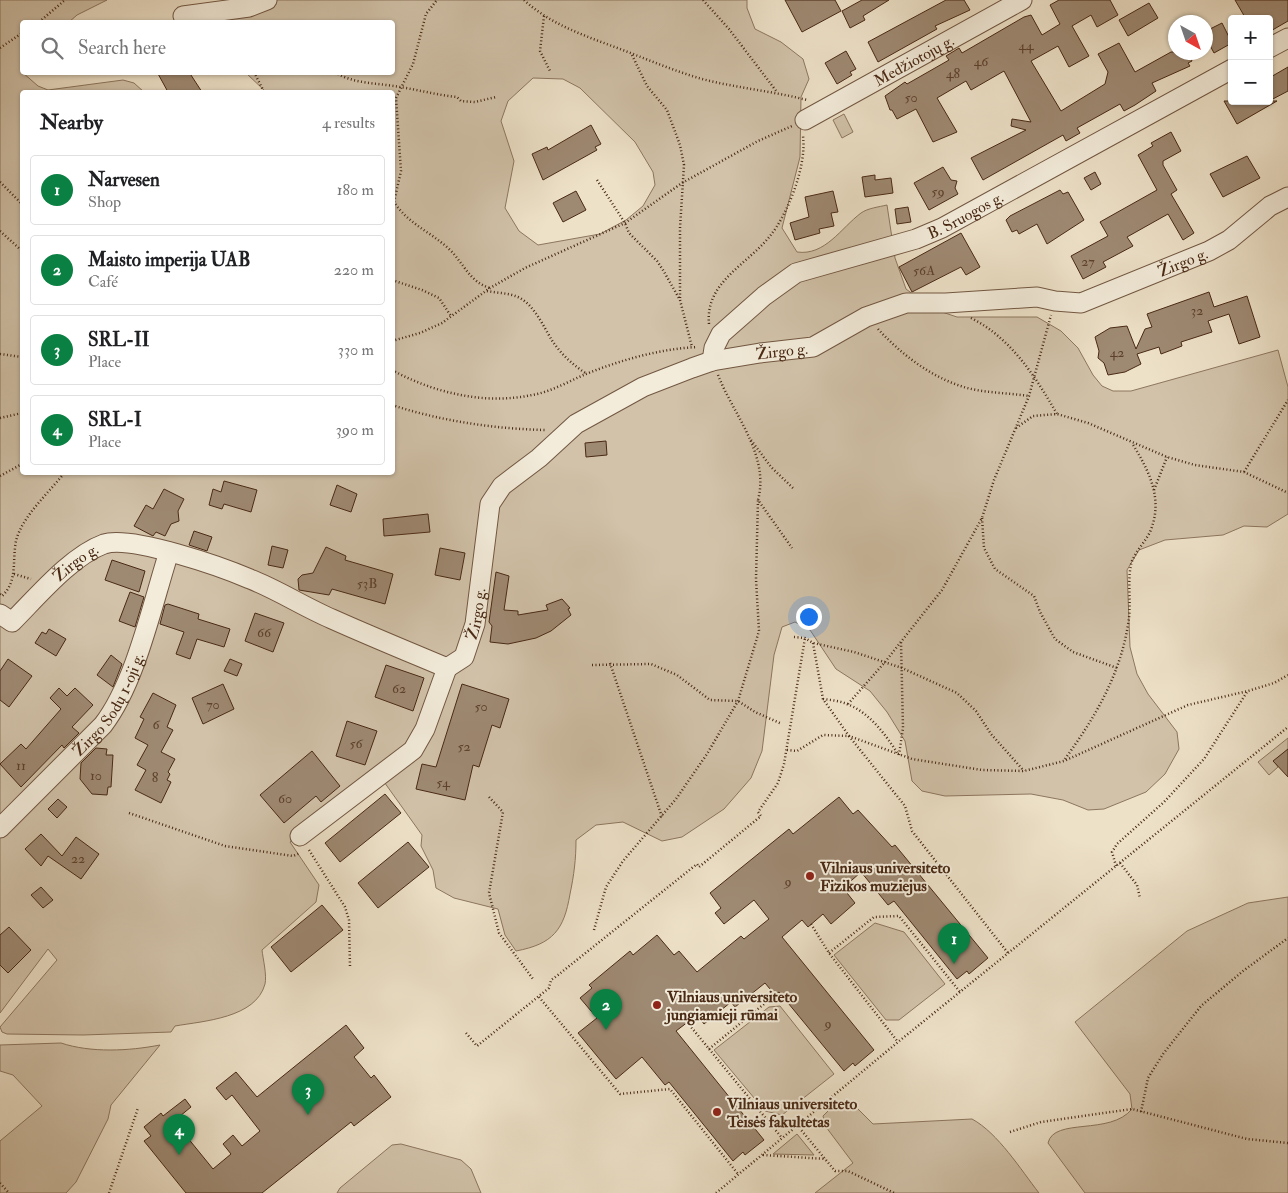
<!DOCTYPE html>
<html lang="en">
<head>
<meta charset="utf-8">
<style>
	:root { --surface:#fff; --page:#f6f6f6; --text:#202124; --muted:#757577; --line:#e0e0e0; --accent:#0b8043 }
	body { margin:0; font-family:"IM FELL Double Pica",serif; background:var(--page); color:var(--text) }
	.controls { position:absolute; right:15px; top:15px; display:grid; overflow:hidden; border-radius:5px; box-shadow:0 1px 4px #0004 }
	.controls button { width:45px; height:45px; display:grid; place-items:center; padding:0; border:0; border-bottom:1px solid var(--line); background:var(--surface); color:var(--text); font:25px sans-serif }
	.compass { position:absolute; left:1168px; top:15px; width:45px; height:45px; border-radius:50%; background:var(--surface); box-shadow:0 1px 4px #0004; rotate:140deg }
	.you { position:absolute; left:808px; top:616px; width:18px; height:18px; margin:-12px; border:4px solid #fff; border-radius:50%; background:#1a73e8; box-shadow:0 0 0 8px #1a73e833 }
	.badge { display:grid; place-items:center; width:32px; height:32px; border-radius:50%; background:var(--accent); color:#fff; font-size:16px; font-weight:700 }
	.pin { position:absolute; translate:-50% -41px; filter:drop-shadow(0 1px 2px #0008) }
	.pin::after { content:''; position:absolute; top:26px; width:18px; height:15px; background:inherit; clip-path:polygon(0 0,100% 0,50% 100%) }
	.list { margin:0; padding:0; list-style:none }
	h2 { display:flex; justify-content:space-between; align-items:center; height:65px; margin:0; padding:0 20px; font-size:21px }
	h2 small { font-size:16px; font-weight:400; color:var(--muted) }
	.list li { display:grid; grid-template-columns:32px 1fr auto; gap:15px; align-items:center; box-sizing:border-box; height:70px; margin:0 10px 10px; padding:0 10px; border:1px solid var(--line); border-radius:5px }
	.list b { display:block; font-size:19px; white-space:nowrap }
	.list p { margin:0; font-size:16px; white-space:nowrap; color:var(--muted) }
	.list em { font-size:16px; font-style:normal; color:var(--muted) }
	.icon { flex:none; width:28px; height:28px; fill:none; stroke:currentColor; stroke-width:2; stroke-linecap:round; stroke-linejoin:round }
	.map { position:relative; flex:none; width:1288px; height:1193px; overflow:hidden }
	.search { position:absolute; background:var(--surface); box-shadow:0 1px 4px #0004; left:20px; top:20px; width:375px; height:55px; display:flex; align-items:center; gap:12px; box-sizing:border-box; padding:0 18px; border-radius:5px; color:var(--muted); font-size:19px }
	.panel { position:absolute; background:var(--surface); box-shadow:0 1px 4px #0004; left:20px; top:90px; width:375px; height:385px; border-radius:5px }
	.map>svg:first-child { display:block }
	.green { fill:#d1c2a9; stroke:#8d765e; fill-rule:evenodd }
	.building { fill:#9e8972; stroke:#492914 }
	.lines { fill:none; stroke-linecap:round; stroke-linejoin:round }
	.minor-casing { stroke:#725741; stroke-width:21 }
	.path { stroke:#492914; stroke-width:2.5; stroke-dasharray:1 2.5; stroke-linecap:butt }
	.minor { stroke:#f3ecdb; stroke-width:19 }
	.poi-dot { fill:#8f2418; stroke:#f3ecdb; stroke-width:2 }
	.labels { text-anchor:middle; stroke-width:4; stroke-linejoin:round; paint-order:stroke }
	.number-label { font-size:14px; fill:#5e412c }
	.street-label { font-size:16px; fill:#492914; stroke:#f3ecdb }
	.poi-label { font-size:16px; font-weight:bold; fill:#492914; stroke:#f3ecdb; text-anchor:start }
</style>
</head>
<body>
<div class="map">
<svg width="1288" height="1193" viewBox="0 0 1288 1193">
	<rect width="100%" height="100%" fill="#ede1c8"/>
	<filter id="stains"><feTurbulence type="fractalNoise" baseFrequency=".004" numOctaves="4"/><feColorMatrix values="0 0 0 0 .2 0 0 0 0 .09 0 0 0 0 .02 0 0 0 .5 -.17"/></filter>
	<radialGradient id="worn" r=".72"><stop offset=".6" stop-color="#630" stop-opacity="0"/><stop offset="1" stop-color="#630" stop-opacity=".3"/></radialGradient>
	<!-- green -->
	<g class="green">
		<path d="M0,0H107L77,15L69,22H22V72L38,86L48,90L123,80L134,83L144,92H22V472H392V92H266L246,73L392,72V22H222L225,5L232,0H747V8L755,29L781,42L803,59L809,79L801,97L800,157L782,228L797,252C825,256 841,228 861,213C868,208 879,207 887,205L895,258L906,289L933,309L957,317H1037L1061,331L1078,348L1093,375L1102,386L1113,391H1131L1278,350L1288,387V514L1267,527L1244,526L1223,535L1165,540L1139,550L1127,570L1130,647L1137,674L1148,694L1177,732L1179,749L1165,774L1146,792L1104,809L1088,810L1063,800L1031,794L945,796L922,791L912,781L905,741L887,712L870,691L836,669L810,630L795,622L782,627L774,655L762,751L751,778L724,809L682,837L662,841L623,822L596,825L576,840C576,859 574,875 570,894C564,930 553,944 516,951L505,935L498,909L454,898L436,888L433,870L421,846L422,835L377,772L290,842L319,885L316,902L262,950C263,959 267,975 265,984C256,1018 204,1021 175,1026L171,1032L83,1035L7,1034L2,1032L0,1027L57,960L48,949L0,1013ZM533,78L563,79L580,88L635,142L653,172L655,185L643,206L626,220L600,234L538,245L519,231L505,208L514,161L501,121L508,101Z"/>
		<polygon points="844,114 853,132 842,138 833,120"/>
		<polygon points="1288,738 1288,749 1274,761 1278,767 1269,775 1258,762"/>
		<path d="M1288,897V1193H1085L1048,1143C1054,1117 1110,1136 1132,1109L1130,1094L1075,1022L1187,931L1248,903Z"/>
		<polygon points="875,923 904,932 945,984 899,1020 886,1020 834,955"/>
		<polygon points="780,1006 834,1074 782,1115 765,1111 714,1050 769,1007"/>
		<path d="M61,1043C91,1053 129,1051 160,1045L111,1105L108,1119L76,1182L66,1193H0V1141L42,1106L13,1075L0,1071V1045Z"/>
		<path d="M845,1100L852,1103L873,1124L972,1119C998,1133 1021,1170 1039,1193H815L853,1163L826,1127L823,1116L832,1107Z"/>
		<polygon points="797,1134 814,1155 773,1154"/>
		<polygon points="401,1144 461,1160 471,1169 481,1193 337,1193 340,1188 392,1145"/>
	</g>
	<!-- building -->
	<g class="building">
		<polygon points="785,0 835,0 841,11 802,32"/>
		<polygon points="862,0 889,0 863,16 865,20 850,28 842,11"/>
		<polygon points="946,0 964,0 970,10 935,26 937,29 878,62 868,42"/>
		<polygon points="1059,0 1110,0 1118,15 1097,27 1091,15 1072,26 1089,56 1069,67 1058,46 1031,61 1061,111 1105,84 1108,72 1098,54 1119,43 1135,72 1171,52 1188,52 1192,61 1188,63 1190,66 1152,83 1156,91 1135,105 1124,111 1120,104 1077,128 1080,133 1066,141 1063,135 983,180 971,158 1026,130 1011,126 1012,119 1031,122 1004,71 971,90 966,81 937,98 957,132 933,142 916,109 897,119 892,110 890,110 885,96 905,82 907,84 949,60 946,56 959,48 962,53 1024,17 1031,15 1042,35 1060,24 1050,5"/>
		<polygon points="1235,0 1288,0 1288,21 1269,32 1269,19 1246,19"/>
		<polygon points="1149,3 1158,18 1128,36 1119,20"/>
		<polygon points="1222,23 1230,39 1228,41 1230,44 1214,53 1206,38 1206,31"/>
		<polygon points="846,51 856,69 850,72 852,75 837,84 825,63"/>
		<polygon points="1288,67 1288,91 1269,101 1269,78"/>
		<polygon points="157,72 189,72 202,92 168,92"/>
		<polygon points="1224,101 1277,101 1237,124"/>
		<polygon points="591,125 601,144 595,147 597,150 543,180 532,154 547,147 548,150"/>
		<polygon points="1171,132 1181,151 1163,161 1163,165 1177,190 1171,194 1194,233 1183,240 1168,214 1127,237 1133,246 1103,262 1106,267 1083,279 1071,256 1108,236 1100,222 1157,190 1138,155 1153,146 1151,143"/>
		<polygon points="1247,156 1260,178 1223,197 1210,174"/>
		<polygon points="943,167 951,180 957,181 955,188 958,194 929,210 914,183"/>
		<polygon points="1095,172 1101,184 1091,190 1084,178"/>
		<polygon points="875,175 875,180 891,178 893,193 865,197 862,177"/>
		<polygon points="1060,190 1063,194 1068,192 1084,220 1047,244 1037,224 1019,234 1017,230 1012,232 1006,220 1010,216"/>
		<polygon points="576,191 586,210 563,222 553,203"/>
		<polygon points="833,191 838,212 831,213 834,226 819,229 820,233 795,240 790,223 809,217 805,197"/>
		<polygon points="908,207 911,222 897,224 895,209"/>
		<polygon points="961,233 980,267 966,275 961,267 912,292 899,267"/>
		<polygon points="1209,292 1214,307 1247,296 1260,337 1239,344 1229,314 1208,321 1212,332 1181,342 1182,346 1161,354 1159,347 1137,354 1141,364 1125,372 1108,375 1104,363 1098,358 1099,351 1095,337 1110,328 1127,326 1136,349 1145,329 1152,327 1147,314"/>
		<polygon points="606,441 607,455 586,457 585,443"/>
		<polygon points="224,481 257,490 251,512 224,504 222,509 209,505 213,489 221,492"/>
		<polygon points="337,485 357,494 351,512 330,505"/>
		<polygon points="164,489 184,499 178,511 179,521 171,524 165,536 156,532 153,536 134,526 146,505 153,509"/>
		<polygon points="428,514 430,532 384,536 383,519"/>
		<polygon points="194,531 212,537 207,551 189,545"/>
		<polygon points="272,546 288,550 283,568 268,565"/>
		<polygon points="326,547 346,556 345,560 393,574 385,604 332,589 329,595 299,590 298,579 302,575 313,573"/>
		<polygon points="440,548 465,553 460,580 435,575"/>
		<polygon points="112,560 145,571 139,592 105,580"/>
		<polygon points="496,572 509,576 504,610 518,611 518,615 548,610 546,605 562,599 570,608 568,609 571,615 551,631 536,638 508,644 490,642 492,626 489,622"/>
		<polygon points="130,592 144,597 135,627 119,621"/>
		<polygon points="168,604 199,614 198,619 230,629 224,647 197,639 190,659 176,654 184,632 160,624 165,605"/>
		<polygon points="255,613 284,623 273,652 245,641"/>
		<polygon points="49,629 66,639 56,656 35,643 42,632 46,634"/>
		<polygon points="111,655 122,664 113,687 97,675"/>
		<polygon points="8,659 32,676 9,707 0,700 0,671"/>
		<polygon points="230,659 242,664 237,676 224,671"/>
		<polygon points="386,665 424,678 413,711 375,697"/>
		<polygon points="223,684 234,709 203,724 192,698"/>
		<polygon points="462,684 509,699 500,728 492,725 479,767 473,765 465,800 416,789 422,764 436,767"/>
		<polygon points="59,688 67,696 75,688 93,705 72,727 79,733 64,748 62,745 21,787 0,764 21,744 26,749 61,709 50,698"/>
		<polygon points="153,693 176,705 167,727 173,730 161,752 175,759 168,772 170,774 167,780 171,782 161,803 135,790 146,770 137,765 148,745 135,738 144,719 140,717"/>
		<polygon points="347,721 377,731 365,765 336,756"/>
		<polygon points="96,748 107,749 106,755 113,755 111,787 108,787 107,795 92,794 80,779 81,763"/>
		<polygon points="1288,749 1288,777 1273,761"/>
		<polygon points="312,751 340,786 321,802 316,796 284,823 260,795"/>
		<polygon points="385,794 401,813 340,862 325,843"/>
		<polygon points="839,797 853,814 858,810 892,847 895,845 988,958 969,974 967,971 957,979 894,901 888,905 861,872 843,888 855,903 831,924 823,914 808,927 802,920 782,937 874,1050 855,1066 853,1063 844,1071 779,992 775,995 765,983 735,1007 731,1002 704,1024 697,1015 676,1031 764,1140 745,1155 743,1152 733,1161 669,1082 665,1085 642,1057 616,1079 578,1033 597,1018 580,998 592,988 589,985 630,951 633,955 657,935 674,955 679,951 697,972 741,936 744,939 769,919 754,900 724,924 715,913 721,908 710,893 789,829 793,834"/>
		<polygon points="58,799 67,807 57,818 48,809"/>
		<polygon points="41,834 62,856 76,837 99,854 81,879 48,856 41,866 25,849"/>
		<polygon points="408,842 429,867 378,908 358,883"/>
		<polygon points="41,887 53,900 43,908 31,895"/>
		<polygon points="322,905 343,930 291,972 271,947"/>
		<polygon points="9,927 31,950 8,973 0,965 0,935"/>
		<polygon points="346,1025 364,1048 354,1057 371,1078 374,1075 391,1097 354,1126 351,1122 262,1193 186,1193 144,1141 151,1136 144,1127 161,1113 163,1116 185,1099 191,1107 174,1121 213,1169 231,1154 223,1144 233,1135 242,1146 260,1131 232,1095 226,1100 216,1088 236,1072 257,1097"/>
	</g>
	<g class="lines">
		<defs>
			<g id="minor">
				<polyline points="183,16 249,7 267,0"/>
				<polyline points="1269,48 1288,38"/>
				<path id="s1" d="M805,120L1022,0"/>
				<path id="s2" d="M712,361L714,348L721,334L764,296L796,273L916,239L942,228L1232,69"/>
				<path id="s3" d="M0,614L12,622C37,597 71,556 104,544C131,535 222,567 250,579C278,590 304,607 332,619C370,636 409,652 447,668L464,657L475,624L490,504L502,486L539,458L576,424L643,387L692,368L712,361L760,353L813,347L866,317L906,303H946L1037,297L1055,301L1081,303L1209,251L1229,240L1270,206L1288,197"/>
				<path id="s4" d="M0,828L103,725C136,682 152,605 169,552"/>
				<polyline points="300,836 413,750 425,729 447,668"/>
			</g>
		</defs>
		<!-- minor casing -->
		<use href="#minor" class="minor-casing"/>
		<!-- path -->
		<g class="path">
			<path d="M524,0C549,23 580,34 612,46C642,57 671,70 702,79C737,88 772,91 807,100"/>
			<polyline points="703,0 729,29 777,92"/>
			<polyline points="544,16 540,51 550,71"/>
			<polyline points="39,22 65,0"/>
			<polyline points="0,48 22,33"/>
			<polyline points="632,55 647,86 667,110 680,145 684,165 680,228 680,300"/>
			<polyline points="254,72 264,92"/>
			<path d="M335,72C352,84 379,83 400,87C419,90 437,95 457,97L461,101L475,102L496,97"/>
			<polyline points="597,180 625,223 629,233 657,261 663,270 680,300 692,347"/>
			<polyline points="0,182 22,204"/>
			<path d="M392,198C405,223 430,231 449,249C464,263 469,282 490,288"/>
			<polyline points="394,202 401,171 396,98 413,64 426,14 437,0"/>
			<polyline points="0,231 22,251"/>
			<polyline points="392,280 422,290 439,298 451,316"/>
			<path d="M487,291C497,293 509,293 518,297C535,305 544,328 553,342C562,355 574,366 587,374"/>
			<path d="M971,318C1011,338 1035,376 1057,414"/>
			<path d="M709,324C705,282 747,265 770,236C788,214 807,165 803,136"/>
			<path d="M878,329C902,355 932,378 967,388C987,393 1009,393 1029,396"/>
			<polyline points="392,341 420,333 442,323 490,288 525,268 625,223 682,183 758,141 792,126"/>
			<polyline points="0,354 22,357"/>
			<path d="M392,370C434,393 485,405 532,395C551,392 569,381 586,374C621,360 659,349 697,347"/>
			<path d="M718,375C733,414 770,455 758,500L792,548"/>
			<path d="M392,405C441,421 495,429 546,430"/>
			<polyline points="0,418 22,413"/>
			<polyline points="1016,428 1033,416 1057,414 1088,423 1167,457 1195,465 1244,472 1288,493"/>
			<polyline points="751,440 771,467 793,488"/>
			<polyline points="1244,472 1288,400"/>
			<polyline points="0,476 22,464"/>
			<polyline points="1154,490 1167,457"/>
			<polyline points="982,518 984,548 995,569 1034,596 1040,612 1055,639 1073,652 1117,668"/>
			<polyline points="14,574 31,579"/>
			<path d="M0,594L2,596C18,581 12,561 16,541C22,516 49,493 65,472"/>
			<polyline points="794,637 805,638 813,643 854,652 902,668 957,693 976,711 991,734 1024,771"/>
			<polyline points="813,643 823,699 849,736 912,759 982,770 1024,771 1064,761 1188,705 1248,691 1274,683 1288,675"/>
			<polyline points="610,663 662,817"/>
			<polyline points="592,665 651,664 677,675 710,700 738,701 755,712 782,724"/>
			<path d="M823,699C831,700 840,701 847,704C869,712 886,735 898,754"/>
			<polyline points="848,704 885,662 942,590 982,518 994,480 1029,396 1051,315"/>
			<polyline points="787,750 797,751 823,735 849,736 905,806 912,831 1008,953"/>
			<polyline points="899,755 903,728 901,642"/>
			<path d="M1065,759C1096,716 1122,672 1129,618C1131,602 1127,576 1132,561C1136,551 1145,542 1150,532C1164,499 1149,471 1132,443"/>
			<polyline points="489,797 503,812 489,893 499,933 533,979"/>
			<polyline points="129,813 225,846 293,856 300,853"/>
			<polyline points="309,850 345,907 349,920 350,967"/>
			<polyline points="1120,863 1137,885 1140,898"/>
			<polyline points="1116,866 1112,852 1117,844 1164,802 1204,759 1247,692"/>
			<polyline points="811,924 829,953 898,1042"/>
			<polyline points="594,930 606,887 623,861 676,799 707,754 738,701 759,631 756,579 758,500"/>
			<polyline points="829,953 874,917 899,916 960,992"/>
			<polyline points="539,997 620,1094 670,1089 738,1174"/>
			<polyline points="687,1022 782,1138"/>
			<polyline points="466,1033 477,1046 549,988 551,980 558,975 697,864 699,867 761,816 758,812 778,783 784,764 805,638"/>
			<polyline points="709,1049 775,995"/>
			<polyline points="1141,1112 1148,1078 1163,1054 1201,1006 1243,971 1288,938"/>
			<polyline points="797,1125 835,1171 848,1171 894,1193"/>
			<polyline points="1010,1132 1041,1122 1132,1109 1247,1139 1288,1143"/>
			<polyline points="763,1155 826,1159"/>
			<polyline points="0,1183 9,1193"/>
			<polyline points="109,1193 138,1108"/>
			<polyline points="716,1193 898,1042 1288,727"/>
		</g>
		<!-- minor -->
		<use href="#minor" class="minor"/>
	</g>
	<!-- markers -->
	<g class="poi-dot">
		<circle cx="810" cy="876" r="5"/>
		<circle cx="657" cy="1005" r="5"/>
		<circle cx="717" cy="1112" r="5"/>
	</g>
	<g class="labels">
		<!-- number labels -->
		<g class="number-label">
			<text x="1026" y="50">44</text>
			<text x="981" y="66">46</text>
			<text x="953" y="78">48</text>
			<text x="911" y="102">50</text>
			<text x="938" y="196">59</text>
			<text x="1088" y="266">27</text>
			<text x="924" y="275">56A</text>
			<text x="1197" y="315">32</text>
			<text x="1117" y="357">42</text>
			<text x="367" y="588">53B</text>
			<text x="264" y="637">66</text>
			<text x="399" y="693">62</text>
			<text x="213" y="709">70</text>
			<text x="481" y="711">50</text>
			<text x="156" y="729">6</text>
			<text x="356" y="748">56</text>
			<text x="464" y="751">52</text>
			<text x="21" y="770">11</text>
			<text x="96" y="780">10</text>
			<text x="155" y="782">8</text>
			<text x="443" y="787">54</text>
			<text x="285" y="803">60</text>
			<text x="78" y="863">22</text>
			<text x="788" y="886">9</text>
			<text x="828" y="1028">9</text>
		</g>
		<!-- street labels -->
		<g class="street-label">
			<text dy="6" stroke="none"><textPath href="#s1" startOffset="124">Medžiotojų g.</textPath></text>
			<text dy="6" stroke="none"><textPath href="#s2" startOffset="305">B. Sruogos g.</textPath></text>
			<text dy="6" stroke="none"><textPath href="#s3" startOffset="1439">Žirgo g.</textPath></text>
			<text dy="6" stroke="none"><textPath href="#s3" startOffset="1019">Žirgo g.</textPath></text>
			<text dy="6" stroke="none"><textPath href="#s3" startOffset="102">Žirgo g.</textPath></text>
			<text dy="6" stroke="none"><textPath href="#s3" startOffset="569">Žirgo g.</textPath></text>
			<text dy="6" stroke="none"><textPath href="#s4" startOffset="166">Žirgo Sodų 1-oji g.</textPath></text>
		</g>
		<!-- poi labels -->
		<g class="poi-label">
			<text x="820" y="873">Vilniaus universiteto<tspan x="820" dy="18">Fizikos muziejus</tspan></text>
			<text x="667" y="1002">Vilniaus universiteto<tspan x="667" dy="18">jungiamieji rūmai</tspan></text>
			<text x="727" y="1109">Vilniaus universiteto<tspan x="727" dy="18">Teisės fakultetas</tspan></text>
		</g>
	</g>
	<rect width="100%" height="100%" filter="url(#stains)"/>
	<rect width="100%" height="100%" fill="url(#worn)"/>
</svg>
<div class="controls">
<button>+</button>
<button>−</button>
</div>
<svg class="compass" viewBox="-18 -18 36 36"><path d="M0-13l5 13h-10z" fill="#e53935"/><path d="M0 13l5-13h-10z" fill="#757577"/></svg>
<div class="you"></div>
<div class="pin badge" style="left:954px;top:964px">1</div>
<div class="pin badge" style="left:606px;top:1030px">2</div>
<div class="pin badge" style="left:308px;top:1115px">3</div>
<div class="pin badge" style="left:179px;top:1155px">4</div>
<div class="search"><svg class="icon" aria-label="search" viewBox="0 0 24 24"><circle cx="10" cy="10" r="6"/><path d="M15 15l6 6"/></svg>Search here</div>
<section class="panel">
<h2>Nearby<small>4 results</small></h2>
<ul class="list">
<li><span class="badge">1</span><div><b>Narvesen</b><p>Shop</p></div><em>180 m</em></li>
<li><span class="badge">2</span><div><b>Maisto imperija UAB</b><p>Café</p></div><em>220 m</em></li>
<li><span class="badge">3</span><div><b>SRL-II</b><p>Place</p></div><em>330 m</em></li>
<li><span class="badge">4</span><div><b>SRL-I</b><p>Place</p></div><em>390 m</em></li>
</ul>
</section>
</div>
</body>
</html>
